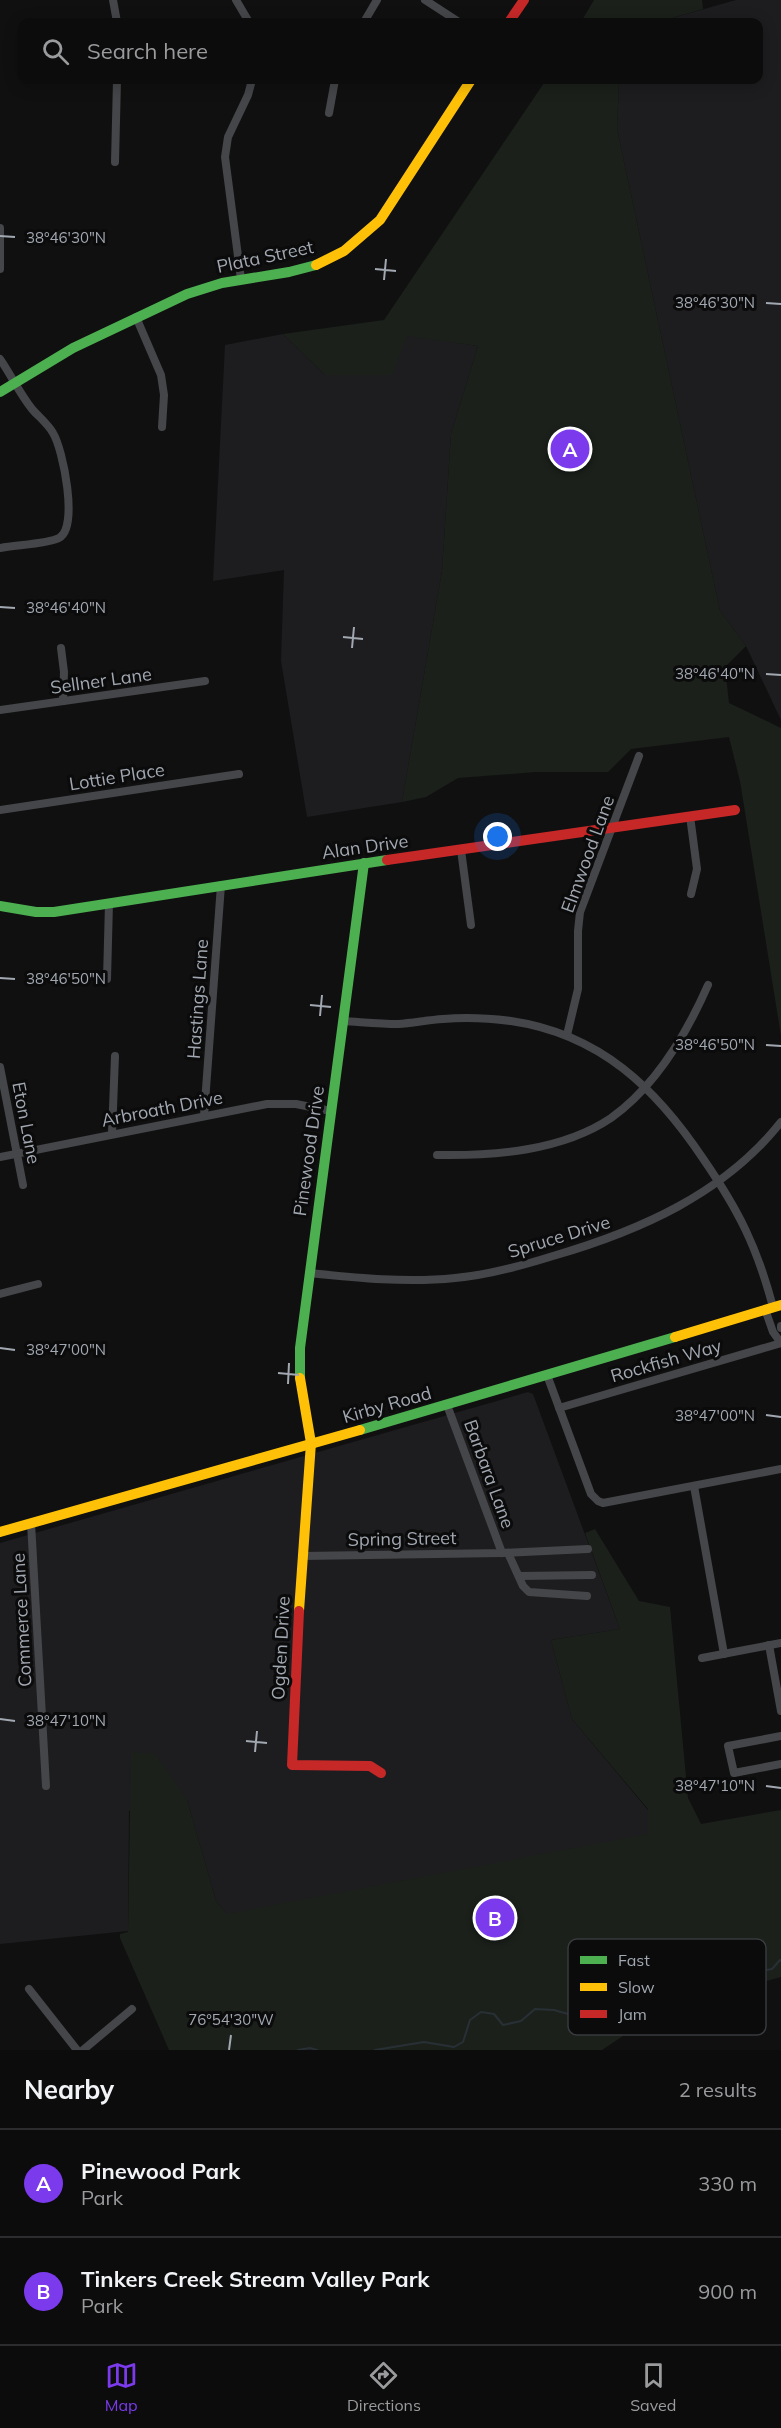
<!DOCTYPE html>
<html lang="en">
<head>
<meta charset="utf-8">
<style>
	:root { --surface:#0c0c0d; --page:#1a1a1b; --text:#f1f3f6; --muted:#9a9b9d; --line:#2c2c2e; --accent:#7c3aed }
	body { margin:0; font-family:Mulish,sans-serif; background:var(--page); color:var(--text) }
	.you { position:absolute; left:498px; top:837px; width:21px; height:21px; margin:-15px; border:4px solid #fff; border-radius:50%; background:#1a73e8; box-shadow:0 0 0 9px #1a73e833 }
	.badge { display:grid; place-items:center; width:39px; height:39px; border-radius:50%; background:var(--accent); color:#fff; font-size:20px; font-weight:700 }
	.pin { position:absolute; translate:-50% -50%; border:3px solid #fff; box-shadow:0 2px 6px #0006 }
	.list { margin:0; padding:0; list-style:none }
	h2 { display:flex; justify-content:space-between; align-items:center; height:78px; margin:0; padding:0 24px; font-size:26px }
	h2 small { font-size:20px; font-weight:400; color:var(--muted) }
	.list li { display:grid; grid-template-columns:39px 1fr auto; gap:18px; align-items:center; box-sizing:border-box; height:108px; padding:0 24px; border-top:2px solid var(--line) }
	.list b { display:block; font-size:22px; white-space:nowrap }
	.list p { margin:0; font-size:20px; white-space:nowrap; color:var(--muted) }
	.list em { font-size:20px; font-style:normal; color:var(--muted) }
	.icon { flex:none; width:33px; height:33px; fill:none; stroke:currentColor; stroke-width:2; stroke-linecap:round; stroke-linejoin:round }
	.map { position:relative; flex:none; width:781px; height:2050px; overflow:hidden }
	.search { position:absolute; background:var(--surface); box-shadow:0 3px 15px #0003; left:18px; right:18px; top:18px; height:66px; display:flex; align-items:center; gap:15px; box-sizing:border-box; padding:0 21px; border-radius:12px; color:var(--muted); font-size:22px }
	.sheet { height:294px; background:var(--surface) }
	nav { display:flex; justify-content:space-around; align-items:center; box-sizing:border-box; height:84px; border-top:2px solid var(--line); background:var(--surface); font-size:16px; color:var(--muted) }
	nav a { display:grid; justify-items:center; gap:3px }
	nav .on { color:var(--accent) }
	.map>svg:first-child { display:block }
	.built { fill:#1d1d1f }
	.green { fill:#1b201b }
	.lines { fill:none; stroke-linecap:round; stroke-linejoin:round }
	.stream { stroke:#283035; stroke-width:2 }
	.street { stroke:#454649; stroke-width:8 }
	.fast { stroke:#4caf50; stroke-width:10 }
	.slow { stroke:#ffc107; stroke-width:10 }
	.jam { stroke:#c62828; stroke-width:10 }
	.ticks { fill:none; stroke:#a2a8b1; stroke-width:2 }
	.labels { text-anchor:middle; stroke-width:6; stroke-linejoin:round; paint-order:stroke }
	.street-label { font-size:18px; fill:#a2a8b1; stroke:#0b0b0c }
	.key { fill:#0b0b0c; stroke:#383a3e; stroke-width:1.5 }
	.key-label { font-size:16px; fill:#a2a8b1 }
	.ticks-label { font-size:15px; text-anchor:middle; fill:#a2a8b1; stroke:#0b0b0c; stroke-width:6; stroke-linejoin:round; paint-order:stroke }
</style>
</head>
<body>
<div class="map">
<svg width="781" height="2050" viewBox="0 0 781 2050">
	<rect width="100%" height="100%" fill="#101011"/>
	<!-- built -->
	<g class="built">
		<polygon points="736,0 781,0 781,720 746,646 720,611 617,129 619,80 758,80 758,22 658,22"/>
		<polygon points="283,334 325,375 406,335 478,346 451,434 442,571 402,802 307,817 281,661 284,570 213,581 225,345"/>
		<polygon points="528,1392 533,1394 620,1629 551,1640 572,1719 648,1810 648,1875 235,1924 216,1901 187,1800 129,1811 128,1931 0,1944 0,1543"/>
	</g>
	<!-- green -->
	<g class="green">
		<polygon points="594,0 702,0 703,9 658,22 581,22"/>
		<polygon points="546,80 619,80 617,129 720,611 746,646 725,667 729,703 781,728 781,1036 740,781 729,737 631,749 608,772 536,772 458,778 426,797 402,802 442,571 451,434 478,346 407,336 392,375 325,375 283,334 384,320"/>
		<polygon points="595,1529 639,1601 670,1607 688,1798 701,1824 781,1810 781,1977 662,2010 602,2050 169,2050 120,1938 120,1934 128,1932 131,1752 155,1754 187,1800 216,1901 227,1914 648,1834 648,1809 572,1719 551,1640 620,1629 585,1533"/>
	</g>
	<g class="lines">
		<!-- stream -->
		<g class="stream">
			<polyline points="298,2050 310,2048 317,2050"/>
			<polyline points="375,2050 424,2042 454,2047 463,2042 470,2020 481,2012 494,2014 503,2025 521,2021 535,2009 554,2010 568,2014 598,2010 611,2013 629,2012 642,1991 656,1998 679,1992 690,1974 696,1969 731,1977 749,1970 761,1971 772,1969 780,1960 781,1961"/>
		</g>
		<!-- street -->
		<g class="street">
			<polyline points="113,0 117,22"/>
			<polyline points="236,0 249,22"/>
			<polyline points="425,0 459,22"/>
			<polyline points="364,22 377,0"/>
			<polyline points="329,113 335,80"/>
			<polyline points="115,162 117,80"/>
			<polyline points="0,228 0,269"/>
			<polyline points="241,279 225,157 228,137 248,95 252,80"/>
			<polyline points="136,317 161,375 164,395 162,427"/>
			<path d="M0,359C11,375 20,394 32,409C39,417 48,424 53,433C63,449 79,528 59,538C48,544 14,545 0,548"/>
			<polyline points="61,648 64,672 63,701"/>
			<polyline points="0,710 205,681"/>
			<polyline points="0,810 239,774"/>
			<polyline points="690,816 697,869 691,894"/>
			<polyline points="461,850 471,925"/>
			<polyline points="107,979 109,903"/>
			<path d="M343,1021C361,1022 379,1024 398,1024C413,1023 428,1020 443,1019C466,1017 488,1018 511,1021C600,1034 656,1088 704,1160C739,1211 757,1247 773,1307"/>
			<polyline points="567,1035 578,989 578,931 580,912 639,756"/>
			<polyline points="0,1067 23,1185"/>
			<polyline points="204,1116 221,885"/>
			<polyline points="112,1134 115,1056"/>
			<path d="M437,1155C494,1156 562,1151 611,1118C656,1086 686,1035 708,985"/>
			<polyline points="0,1157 267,1104 296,1104 331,1111"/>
			<path d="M309,1273C358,1278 407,1283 455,1278C489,1275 521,1266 553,1256C639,1231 724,1194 781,1122"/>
			<polyline points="0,1294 38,1284"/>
			<polyline points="765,1309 773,1332 781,1343"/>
			<polyline points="781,1326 781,1328"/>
			<polyline points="547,1375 591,1494 598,1501 603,1503 781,1469"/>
			<polyline points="447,1405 502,1553"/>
			<polyline points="559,1408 781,1343"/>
			<polyline points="694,1486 724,1654"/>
			<polyline points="31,1523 46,1786"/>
			<polyline points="508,1553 523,1586 529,1592 587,1596"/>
			<polyline points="302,1556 502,1553 588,1549"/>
			<polyline points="519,1576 592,1575"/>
			<polyline points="769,1645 781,1711"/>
			<polyline points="702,1658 781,1643"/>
			<polyline points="781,1736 728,1746 734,1773 781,1764"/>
			<polyline points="29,1989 77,2050"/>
			<polyline points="83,2050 132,2009"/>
		</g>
		<!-- fast -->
		<g class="fast">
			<polyline points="0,392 73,348 187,294 222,283 289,272 316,265"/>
			<polyline points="0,906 36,912 54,912 387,860"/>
			<polyline points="300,1378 300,1348 364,863"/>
			<polyline points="360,1430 675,1337"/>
		</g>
		<!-- slow -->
		<g class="slow">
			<polyline points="316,265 344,251 380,220 471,80"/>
			<polyline points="675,1337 781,1305"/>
			<polyline points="0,1532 360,1430"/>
			<polyline points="299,1611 311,1443 300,1378"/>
		</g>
		<!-- jam -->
		<g class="jam">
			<polyline points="509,22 524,0"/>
			<polyline points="387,860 735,810"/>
			<polyline points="299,1611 292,1765 370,1766 381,1773"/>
		</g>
	</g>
	<!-- ticks -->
	<path class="ticks" d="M0,236L15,237M375,269L396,271M384,280L386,259M766,303L781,304M0,607L15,608M343,637L363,639M352,648L354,627M766,674L781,675M0,978L15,979M310,1005L331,1007M320,1016L322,995M766,1045L781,1046M0,1348L15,1350M278,1373L299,1375M288,1384L289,1363M766,1415L781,1417M0,1719L15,1721M246,1741L267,1743M255,1752L257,1731M766,1786L781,1788M229,2050L231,2035"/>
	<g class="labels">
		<!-- street labels -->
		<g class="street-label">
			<text transform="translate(265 257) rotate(-12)" y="6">Plata Street</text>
			<text transform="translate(101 681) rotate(-8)" y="6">Sellner Lane</text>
			<text transform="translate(117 777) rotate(-9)" y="6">Lottie Place</text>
			<text transform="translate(365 847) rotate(-8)" y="6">Alan Drive</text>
			<text transform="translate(588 854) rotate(-70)" y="6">Elmwood Lane</text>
			<text transform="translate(198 999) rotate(-86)" y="6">Hastings Lane</text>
			<text transform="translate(162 1109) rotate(-11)" y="6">Arbroath Drive</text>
			<text transform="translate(26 1123) rotate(79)" y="6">Eton Lane</text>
			<text transform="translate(309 1151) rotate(-82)" y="6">Pinewood Drive</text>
			<text transform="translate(559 1237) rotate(-17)" y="6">Spruce Drive</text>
			<text transform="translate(666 1361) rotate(-16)" y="6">Rockfish Way</text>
			<text transform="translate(387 1405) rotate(-16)" y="6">Kirby Road</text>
			<text transform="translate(489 1474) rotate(70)" y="6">Barbara Lane</text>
			<text transform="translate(402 1539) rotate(-1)" y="6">Spring Street</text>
			<text transform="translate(22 1620) rotate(-93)" y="6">Commerce Lane</text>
			<text transform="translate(281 1648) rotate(-87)" y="6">Ogden Drive</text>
		</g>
	</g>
	<!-- legend -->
	<rect x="568" y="1939" width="198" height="96" rx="9" class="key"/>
	<rect x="580" y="1956" width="27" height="8" fill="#4caf50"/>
	<rect x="580" y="1983" width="27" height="8" fill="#ffc107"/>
	<rect x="580" y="2010" width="27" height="8" fill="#c62828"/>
	<g class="key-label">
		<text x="618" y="1966">Fast</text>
		<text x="618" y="1993">Slow</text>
		<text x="618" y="2020">Jam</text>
	</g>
	<g class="ticks-label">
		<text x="66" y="243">38°46'30"N</text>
		<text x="715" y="308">38°46'30"N</text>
		<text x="66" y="613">38°46'40"N</text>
		<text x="715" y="679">38°46'40"N</text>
		<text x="66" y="984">38°46'50"N</text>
		<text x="715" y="1050">38°46'50"N</text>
		<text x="66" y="1355">38°47'00"N</text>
		<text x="715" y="1421">38°47'00"N</text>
		<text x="66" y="1726">38°47'10"N</text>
		<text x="715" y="1791">38°47'10"N</text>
		<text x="231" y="2025">76°54'30"W</text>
	</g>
</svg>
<div class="you"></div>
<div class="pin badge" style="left:570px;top:449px">A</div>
<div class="pin badge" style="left:495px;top:1918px">B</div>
<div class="search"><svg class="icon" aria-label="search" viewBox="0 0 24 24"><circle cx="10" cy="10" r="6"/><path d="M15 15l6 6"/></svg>Search here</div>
</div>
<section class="sheet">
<h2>Nearby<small>2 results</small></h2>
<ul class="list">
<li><span class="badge">A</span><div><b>Pinewood Park</b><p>Park</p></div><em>330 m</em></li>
<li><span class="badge">B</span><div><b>Tinkers Creek Stream Valley Park</b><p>Park</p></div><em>900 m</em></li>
</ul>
</section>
<nav>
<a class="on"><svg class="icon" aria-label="map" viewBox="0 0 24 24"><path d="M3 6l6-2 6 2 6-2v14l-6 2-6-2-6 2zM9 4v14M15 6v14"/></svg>Map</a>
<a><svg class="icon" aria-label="directions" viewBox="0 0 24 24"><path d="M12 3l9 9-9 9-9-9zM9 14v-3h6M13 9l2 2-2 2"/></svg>Directions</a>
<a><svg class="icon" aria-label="saved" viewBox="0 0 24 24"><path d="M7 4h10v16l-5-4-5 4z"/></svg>Saved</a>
</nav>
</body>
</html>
